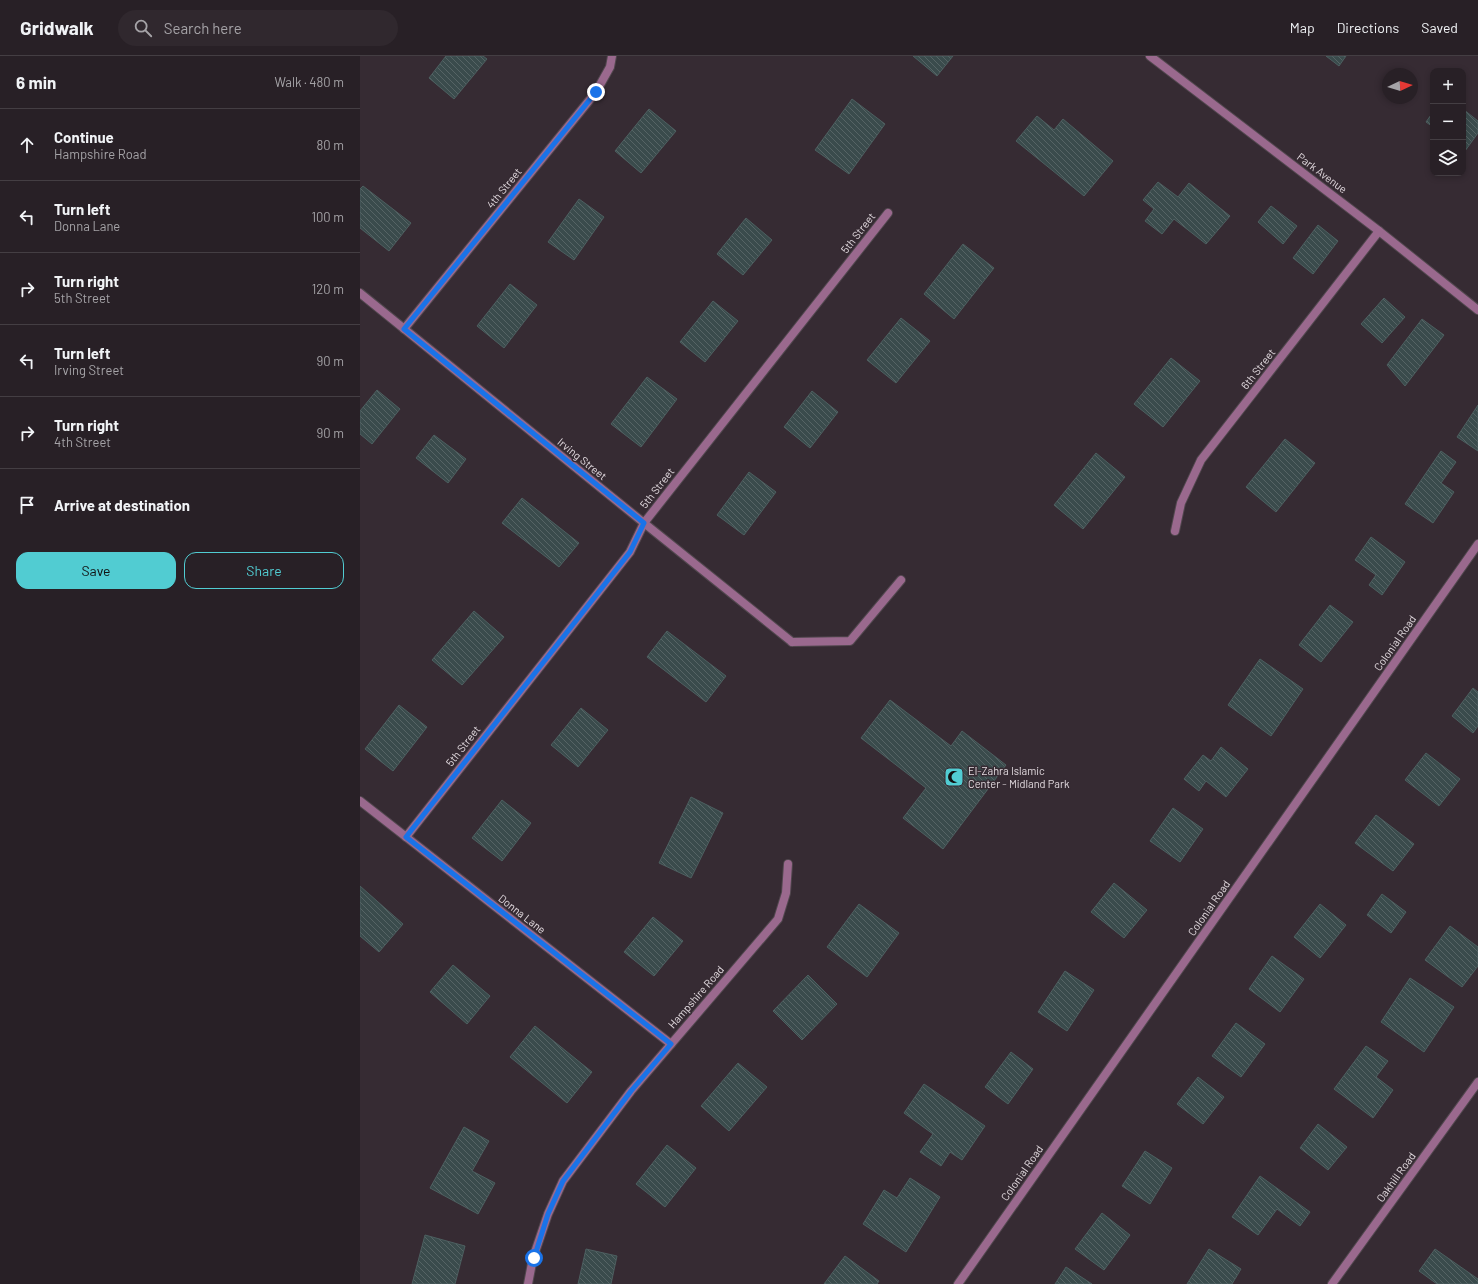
<!DOCTYPE html>
<html lang="en">
<head>
<meta charset="utf-8">
<style>
	:root { --surface:#282026; --page:#30282e; --text:#f1f3f6; --muted:#a5a3a7; --line:#443e43; --accent:#51ccd2 }
	body { margin:0; font-family:Barlow,sans-serif; background:var(--page); color:var(--text) }
	.controls { position:absolute; right:12px; top:12px; display:grid; overflow:hidden; border-radius:8px; box-shadow:0 2px 6px #0003 }
	.controls button { width:36px; height:36px; display:grid; place-items:center; padding:0; border:0; border-bottom:1px solid var(--line); background:var(--surface); color:var(--text); font:20px sans-serif }
	.compass { position:absolute; left:1022px; top:12px; width:36px; height:36px; border-radius:50%; background:var(--surface); box-shadow:0 2px 6px #0003; rotate:86deg }
	.stop { position:absolute; width:12px; height:12px; margin:-9px; border:3px solid #1a73e8; border-radius:50%; background:#fff }
	.stop.end { background:#1a73e8; border-color:#fff; box-shadow:0 1px 4px #0008 }
	.list { margin:0; padding:0; list-style:none }
	h2 { display:flex; justify-content:space-between; align-items:center; height:52px; margin:0; padding:0 16px; font-size:17px }
	h2 small { font-size:13px; font-weight:400; color:var(--muted) }
	.list li { display:grid; grid-template-columns:26px 1fr auto; gap:12px; align-items:center; box-sizing:border-box; height:72px; padding:0 16px; border-top:1px solid var(--line) }
	.list b { display:block; font-size:15px; white-space:nowrap }
	.list p { margin:0; font-size:13px; white-space:nowrap; color:var(--muted) }
	.list em { font-size:13px; font-style:normal; color:var(--muted) }
	.actions { display:flex; gap:8px; padding:12px 16px }
	.actions a { flex:1; padding:9px 0; border:1px solid var(--accent); border-radius:12px; text-align:center; font-size:14px; color:var(--accent) }
	.actions .main { background:var(--accent); color:#111 }
	.icon { flex:none; width:22px; height:22px; fill:none; stroke:currentColor; stroke-width:2; stroke-linecap:round; stroke-linejoin:round }
	.map { position:relative; flex:none; width:1118px; height:1228px; overflow:hidden }
	header { display:flex; align-items:center; gap:24px; box-sizing:border-box; height:56px; padding:0 20px; background:var(--surface); border-bottom:1px solid var(--line) }
	header strong { font-size:19px }
	nav { display:flex; gap:22px; margin-inline-start:auto; font-size:14px }
	.search { width:280px; height:36px; background:var(--page); display:flex; align-items:center; gap:10px; box-sizing:border-box; padding:0 14px; border-radius:22px; color:var(--muted); font-size:15px }
	main { display:flex }
	aside { flex:1; background:var(--surface) }
	.map>svg:first-child { display:block }
	.building { fill:url(#building-back-hatch); stroke:#4d5f60 }
	.lines { fill:none; stroke-linecap:round; stroke-linejoin:round }
	.lane-casing { stroke:#51474e; stroke-width:10 }
	.street-casing { stroke:#51474e; stroke-width:10 }
	.lane { stroke:#9a698e; stroke-width:8 }
	.street { stroke:#9a698e; stroke-width:8 }
	.route { stroke:#1a73e8; stroke-width:5 }
	.labels { text-anchor:middle; stroke-width:3; stroke-linejoin:round; paint-order:stroke }
	.street-label { font-size:11px; fill:#e1d9de; stroke:#362b33 }
	.poi-label { font-size:11px; fill:#e1d9de; stroke:#362b33; text-anchor:start }
</style>
</head>
<body>
<header>
<strong>Gridwalk</strong>
<div class="search"><svg class="icon" aria-label="search" viewBox="0 0 24 24"><circle cx="10" cy="10" r="6"/><path d="M15 15l6 6"/></svg>Search here</div>
<nav><a>Map</a><a>Directions</a><a>Saved</a></nav>
</header>
<main>
<aside>
<h2>6 min<small>Walk · 480 m</small></h2>
<ul class="list">
<li><svg class="icon" aria-label="ahead" viewBox="0 0 24 24"><path d="M12 20V5M6 11l6-6 6 6"/></svg><div><b>Continue</b><p>Hampshire Road</p></div><em>80 m</em></li>
<li><svg class="icon" aria-label="left" viewBox="0 0 24 24"><path d="M17 20v-9H6M10 6l-5 5 5 5"/></svg><div><b>Turn left</b><p>Donna Lane</p></div><em>100 m</em></li>
<li><svg class="icon" aria-label="right" viewBox="0 0 24 24"><path d="M7 20v-9h11M14 6l5 5-5 5"/></svg><div><b>Turn right</b><p>5th Street</p></div><em>120 m</em></li>
<li><svg class="icon" aria-label="left" viewBox="0 0 24 24"><path d="M17 20v-9H6M10 6l-5 5 5 5"/></svg><div><b>Turn left</b><p>Irving Street</p></div><em>90 m</em></li>
<li><svg class="icon" aria-label="right" viewBox="0 0 24 24"><path d="M7 20v-9h11M14 6l5 5-5 5"/></svg><div><b>Turn right</b><p>4th Street</p></div><em>90 m</em></li>
<li><svg class="icon" aria-label="arrive" viewBox="0 0 24 24"><path d="M6 21V4h12l-3 4 3 4H6"/></svg><div><b>Arrive at destination</b></div></li>
</ul>
<div class="actions"><a class="main">Save</a><a>Share</a></div>
</aside>
<div class="map">
<svg width="1118" height="1228" viewBox="0 0 1118 1228">
	<defs>
		<pattern id="building-back-hatch" width="6" height="6" patternUnits="userSpaceOnUse"><rect width="6" height="6" fill="#3a4b4c"/><path d="M-1 5l2 2M0 0l6 6M5-1l2 2" fill="none" stroke="#566465"/></pattern>
	</defs>
	<rect width="100%" height="100%" fill="#362b33"/>
	<!-- building -->
	<g class="building">
		<polygon points="86,0 123,0 127,3 94,43 69,22"/>
		<polygon points="553,0 593,0 577,20"/>
		<polygon points="966,0 986,0 979,10"/>
		<polygon points="492,43 525,68 489,118 455,94"/>
		<polygon points="289,53 316,75 281,117 255,95"/>
		<polygon points="1103,53 1118,65 1118,77 1105,95 1103,94"/>
		<polygon points="1073,56 1073,71 1066,66"/>
		<polygon points="677,60 694,74 703,63 753,105 724,140 656,85"/>
		<polygon points="798,126 818,141 829,127 870,160 846,188 814,163 802,178 785,165 794,153 783,144"/>
		<polygon points="3,130 51,167 29,195 0,172 0,133"/>
		<polygon points="219,143 244,161 214,204 188,186"/>
		<polygon points="911,150 937,170 923,188 898,166"/>
		<polygon points="386,162 412,184 383,219 357,198"/>
		<polygon points="958,169 978,185 953,218 933,202"/>
		<polygon points="603,188 634,212 594,263 564,238"/>
		<polygon points="150,228 177,249 144,292 117,270"/>
		<polygon points="1024,242 1045,261 1022,287 1001,268"/>
		<polygon points="353,245 378,265 345,306 320,286"/>
		<polygon points="541,262 570,285 536,327 507,304"/>
		<polygon points="1062,263 1084,279 1045,330 1027,309"/>
		<polygon points="811,302 840,325 803,371 774,348"/>
		<polygon points="287,321 317,343 281,391 251,368"/>
		<polygon points="17,334 40,353 12,388 0,378 0,355"/>
		<polygon points="452,335 478,356 450,392 424,371"/>
		<polygon points="1118,349 1118,395 1097,381"/>
		<polygon points="74,379 106,403 88,427 56,402"/>
		<polygon points="925,383 955,407 916,456 886,431"/>
		<polygon points="1081,395 1096,406 1081,427 1094,436 1073,467 1045,448"/>
		<polygon points="736,397 765,421 723,473 694,449"/>
		<polygon points="389,416 416,436 384,479 357,459"/>
		<polygon points="162,442 219,487 199,511 142,467"/>
		<polygon points="1011,481 1045,506 1022,539 1009,529 1016,519 995,504"/>
		<polygon points="970,549 993,566 961,606 939,589"/>
		<polygon points="114,555 144,581 102,629 72,604"/>
		<polygon points="307,575 366,620 346,646 287,601"/>
		<polygon points="900,603 943,633 911,680 868,649"/>
		<polygon points="1113,632 1118,636 1118,670 1113,677 1092,660"/>
		<polygon points="530,644 591,690 602,675 646,709 583,793 543,762 566,732 501,682"/>
		<polygon points="39,649 67,671 33,715 5,693"/>
		<polygon points="221,652 248,674 218,711 191,689"/>
		<polygon points="861,691 888,713 866,741 846,725 839,735 824,723 843,699 851,705"/>
		<polygon points="1066,697 1100,723 1079,750 1045,724"/>
		<polygon points="331,741 363,757 331,822 299,807"/>
		<polygon points="142,744 171,767 142,805 112,782"/>
		<polygon points="813,752 843,773 820,806 790,785"/>
		<polygon points="1016,759 1054,788 1033,815 995,787"/>
		<polygon points="754,827 787,854 764,882 731,856"/>
		<polygon points="0,830 43,868 19,896 0,880"/>
		<polygon points="1022,838 1046,856 1031,877 1007,859"/>
		<polygon points="499,848 539,877 507,921 467,891"/>
		<polygon points="960,848 986,869 960,902 934,881"/>
		<polygon points="293,861 323,885 294,920 264,896"/>
		<polygon points="1090,870 1118,891 1118,910 1102,931 1065,904"/>
		<polygon points="912,900 944,923 920,956 889,933"/>
		<polygon points="93,909 130,940 107,968 70,936"/>
		<polygon points="705,915 734,934 707,975 678,956"/>
		<polygon points="448,919 477,948 442,984 413,955"/>
		<polygon points="1050,922 1094,951 1064,996 1021,966"/>
		<polygon points="876,967 905,988 881,1021 852,1000"/>
		<polygon points="175,970 232,1016 207,1047 150,1001"/>
		<polygon points="1006,990 1028,1005 1016,1021 1033,1034 1013,1062 974,1033"/>
		<polygon points="651,996 673,1013 648,1048 625,1031"/>
		<polygon points="378,1007 407,1031 369,1075 341,1050"/>
		<polygon points="838,1021 864,1041 843,1068 817,1048"/>
		<polygon points="564,1028 625,1070 602,1104 590,1096 581,1110 560,1096 573,1078 544,1057"/>
		<polygon points="958,1068 987,1091 968,1114 940,1092"/>
		<polygon points="104,1071 129,1085 112,1115 135,1127 118,1158 70,1132"/>
		<polygon points="307,1089 336,1112 305,1151 276,1128"/>
		<polygon points="785,1095 812,1112 790,1148 762,1130"/>
		<polygon points="900,1120 950,1156 940,1170 917,1153 898,1179 872,1161"/>
		<polygon points="550,1122 580,1141 546,1196 503,1168 524,1134 537,1142"/>
		<polygon points="742,1157 770,1179 744,1214 715,1193"/>
		<polygon points="65,1179 105,1190 95,1228 52,1228"/>
		<polygon points="226,1193 257,1200 251,1228 218,1228"/>
		<polygon points="849,1193 881,1213 872,1228 827,1228"/>
		<polygon points="1075,1193 1118,1223 1118,1228 1077,1228 1059,1215"/>
		<polygon points="485,1200 519,1225 517,1228 464,1228"/>
		<polygon points="706,1211 732,1228 695,1228"/>
	</g>
	<g class="lines">
		<defs>
			<polyline id="lane" points="432,586 490,585 541,524"/>
			<g id="street">
				<polyline points="790,0 1019,175 1118,254"/>
				<polyline points="0,237 284,467 432,586"/>
				<polyline points="44,273 236,36 250,11 252,0"/>
				<polyline points="815,475 821,447 841,404 1019,175"/>
				<polyline points="0,745 311,988"/>
				<polyline points="46,781 270,496 284,467 528,157"/>
				<polyline points="168,1228 173,1202 188,1158 203,1125 271,1035 418,863 426,837 428,808"/>
				<polyline points="598,1228 1118,488"/>
				<polyline points="972,1228 1118,1026"/>
			</g>
		</defs>
		<!-- lane casing -->
		<use href="#lane" class="lane-casing"/>
		<!-- street casing -->
		<use href="#street" class="street-casing"/>
		<!-- lane -->
		<use href="#lane" class="lane"/>
		<!-- street -->
		<use href="#street" class="street"/>
	</g>
	<g class="lines">
		<!-- route -->
		<polyline class="route" points="174,1202 188,1158 203,1125 271,1035 311,988 46,781 270,496 284,467 44,273 236,36"/>
	</g>
	<!-- icons -->
	<defs>
		<symbol id="mosque-square" viewBox="-11 -11 22 22"><rect x="-9" y="-9" width="18" height="18" rx="4" fill="#51ccd2" stroke="#362b33"/><path d="M3.5-4.9A6 6 0 1 0 3.5 4.9A5 5 0 1 1 3.5-4.9Z" fill="#111"/></symbol>
	</defs>
	<g fill-rule="evenodd">
		<use href="#mosque-square" x="583" y="710" width="22" height="22"/>
	</g>
	<g class="labels">
		<!-- street labels -->
		<g class="street-label">
			<text transform="translate(962 117) rotate(37)" y="4">Park Avenue</text>
			<text transform="translate(144 132) rotate(-51)" y="4">4th Street</text>
			<text transform="translate(498 177) rotate(-52)" y="4">5th Street</text>
			<text transform="translate(898 313) rotate(-52)" y="4">6th Street</text>
			<text transform="translate(222 403) rotate(39)" y="4">Irving Street</text>
			<text transform="translate(297 432) rotate(-52)" y="4">5th Street</text>
			<text transform="translate(1035 587) rotate(-55)" y="4">Colonial Road</text>
			<text transform="translate(103 690) rotate(-52)" y="4">5th Street</text>
			<text transform="translate(849 852) rotate(-55)" y="4">Colonial Road</text>
			<text transform="translate(162 858) rotate(38)" y="4">Donna Lane</text>
			<text transform="translate(336 941) rotate(-49)" y="4">Hampshire Road</text>
			<text transform="translate(662 1117) rotate(-55)" y="4">Colonial Road</text>
			<text transform="translate(1036 1121) rotate(-54)" y="4">Oakhill Road</text>
		</g>
		<!-- poi labels -->
		<g class="poi-label">
			<text x="608" y="719">El-Zahra Islamic<tspan x="608" dy="13">Center - Midland Park</tspan></text>
		</g>
	</g>
</svg>
<div class="controls">
<button>+</button>
<button>−</button>
<button><svg class="icon" aria-label="layers" viewBox="0 0 24 24"><path d="M12 4l9 5-9 5-9-5zM3 14l9 5 9-5"/></svg></button>
</div>
<svg class="compass" viewBox="-18 -18 36 36"><path d="M0-13l5 13h-10z" fill="#e53935"/><path d="M0 13l5-13h-10z" fill="#a5a3a7"/></svg>
<div class="stop" style="left:174px;top:1202px"></div>
<div class="stop end" style="left:236px;top:36px"></div>
</div>
</main>
</body>
</html>
